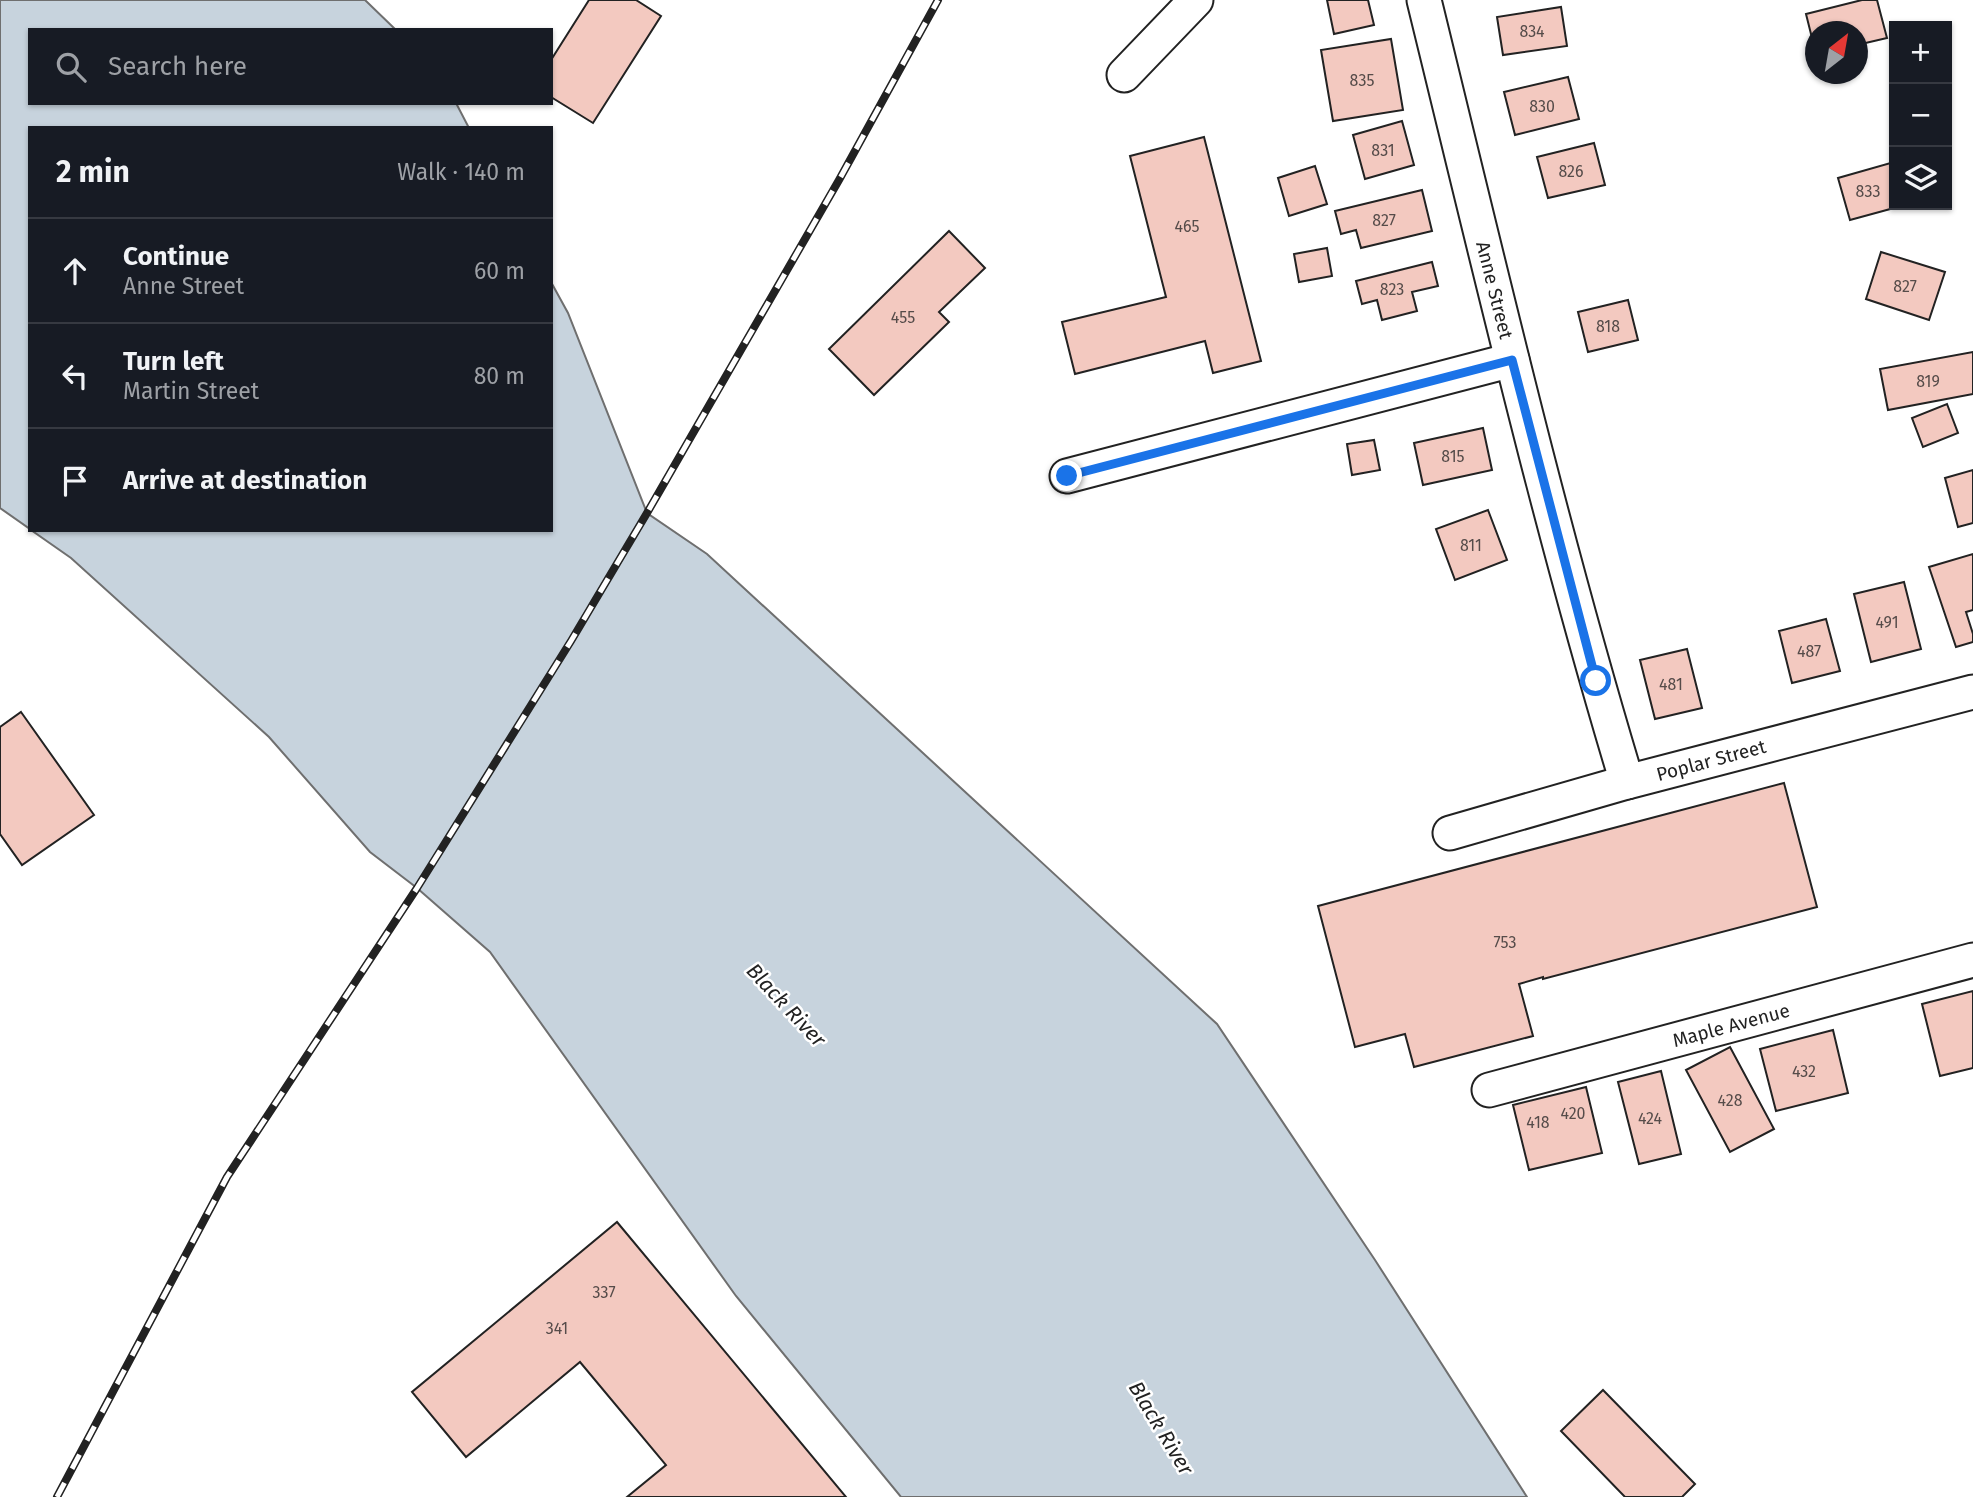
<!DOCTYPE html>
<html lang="en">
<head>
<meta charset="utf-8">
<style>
	:root { --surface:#171b24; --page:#20242c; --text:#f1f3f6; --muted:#9ea1a6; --line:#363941 }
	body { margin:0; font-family:"Fira Sans",sans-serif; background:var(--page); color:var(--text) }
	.controls { position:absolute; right:21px; top:21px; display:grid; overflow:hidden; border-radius:0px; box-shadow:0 2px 5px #0004 }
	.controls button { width:63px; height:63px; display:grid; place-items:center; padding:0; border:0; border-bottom:2px solid var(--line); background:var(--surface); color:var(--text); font:35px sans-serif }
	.compass { position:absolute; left:1805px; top:21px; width:63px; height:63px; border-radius:50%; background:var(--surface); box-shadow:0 2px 5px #0004; rotate:31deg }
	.stop { position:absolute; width:21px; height:21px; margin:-16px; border:5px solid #1a73e8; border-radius:50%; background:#fff }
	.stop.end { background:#1a73e8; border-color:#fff; box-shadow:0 2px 7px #0008 }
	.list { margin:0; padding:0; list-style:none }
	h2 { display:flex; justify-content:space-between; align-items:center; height:91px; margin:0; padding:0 28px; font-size:30px }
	h2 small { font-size:23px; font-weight:400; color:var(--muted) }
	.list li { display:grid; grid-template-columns:46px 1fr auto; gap:21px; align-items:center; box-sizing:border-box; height:105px; padding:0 28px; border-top:2px solid var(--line) }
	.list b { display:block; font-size:26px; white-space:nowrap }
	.list p { margin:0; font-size:23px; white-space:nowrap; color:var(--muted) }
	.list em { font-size:23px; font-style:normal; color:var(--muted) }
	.icon { flex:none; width:38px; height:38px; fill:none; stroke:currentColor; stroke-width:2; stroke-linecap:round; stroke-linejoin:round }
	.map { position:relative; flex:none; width:1973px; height:1497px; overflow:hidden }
	.search { position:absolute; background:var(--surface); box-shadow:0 2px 5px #0004; left:28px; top:28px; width:525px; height:77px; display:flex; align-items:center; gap:18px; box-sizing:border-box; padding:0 24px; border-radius:0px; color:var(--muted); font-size:26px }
	.panel { position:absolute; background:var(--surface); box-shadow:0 2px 5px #0004; left:28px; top:126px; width:525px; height:406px; border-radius:0px }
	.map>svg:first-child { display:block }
	.water { fill:#c7d3dd; stroke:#6f6f6f; stroke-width:2 }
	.building { fill:#f3c9c0; stroke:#222; stroke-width:2 }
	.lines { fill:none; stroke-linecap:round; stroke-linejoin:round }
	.minor-casing { stroke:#222; stroke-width:37 }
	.minor { stroke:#fff; stroke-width:33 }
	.rail-casing { stroke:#222; stroke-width:8 }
	.rail { stroke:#fff; stroke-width:5; stroke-dasharray:16; stroke-linecap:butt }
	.route { stroke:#1a73e8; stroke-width:9 }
	.labels { text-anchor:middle; stroke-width:5; stroke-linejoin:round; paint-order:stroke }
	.number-label { font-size:16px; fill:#564c4a }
	.street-label { font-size:19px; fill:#222; stroke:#fff }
	.water-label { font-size:21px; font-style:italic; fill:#222; stroke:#fff }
</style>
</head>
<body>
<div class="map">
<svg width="1973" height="1497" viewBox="0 0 1973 1497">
	<rect width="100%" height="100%" fill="#fff"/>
	<!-- water -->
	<g class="water">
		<polygon points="0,0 365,0 396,30 30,30 30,103 456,103 469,128 30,128 30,529 0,508"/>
		<polygon points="551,282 568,313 647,513 707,554 1217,1024 1375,1260 1527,1497 901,1497 736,1296 490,952 417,888 370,852 269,737 71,558 31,530 551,530"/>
	</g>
	<!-- building -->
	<g class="building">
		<polygon points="589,0 636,0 661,16 593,123 551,97 551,60"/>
		<polygon points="1327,0 1368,0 1374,25 1334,34"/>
		<polygon points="1862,0 1877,0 1887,38 1857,45 1857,32 1815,32 1815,50 1806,14"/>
		<polygon points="1561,7 1567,46 1503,55 1497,17"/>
		<polygon points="1391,39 1403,110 1333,121 1321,50"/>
		<polygon points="1568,77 1579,119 1515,135 1504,92"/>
		<polygon points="1402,121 1414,165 1365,179 1353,135"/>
		<polygon points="1204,137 1261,361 1213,373 1205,341 1075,374 1062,322 1166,297 1130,156"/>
		<polygon points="1594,143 1605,185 1548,198 1537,157"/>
		<polygon points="1894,162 1894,205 1905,205 1850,220 1838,178"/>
		<polygon points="1315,166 1327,204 1289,216 1278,178"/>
		<polygon points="1422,190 1432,231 1361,248 1356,230 1341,234 1335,211"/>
		<polygon points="949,231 985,268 939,312 949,322 874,395 829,349"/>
		<polygon points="1327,248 1332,276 1299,282 1294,254"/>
		<polygon points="1881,252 1945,272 1929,320 1866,299"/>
		<polygon points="1432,262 1438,286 1412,292 1417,311 1382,320 1377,300 1362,304 1356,281"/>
		<polygon points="1628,300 1638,340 1588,352 1578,312"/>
		<polygon points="1973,352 1973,394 1888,410 1880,369"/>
		<polygon points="1947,404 1958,433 1923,447 1912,418"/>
		<polygon points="1483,428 1492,470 1423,485 1414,443"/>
		<polygon points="1374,440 1380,470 1352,475 1347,444"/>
		<polygon points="1973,470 1973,523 1958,527 1945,478"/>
		<polygon points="1488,510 1507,560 1455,580 1436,529"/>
		<polygon points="1973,554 1973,610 1966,612 1973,634 1973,642 1956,647 1929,567"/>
		<polygon points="1904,582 1921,649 1871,662 1854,594"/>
		<polygon points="1826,619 1840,671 1792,683 1779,631"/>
		<polygon points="1687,649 1702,708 1655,719 1640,660"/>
		<polygon points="21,712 94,815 22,865 0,834 0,727"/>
		<polygon points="1784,783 1817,907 1543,979 1543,977 1519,984 1533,1036 1414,1067 1405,1034 1355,1047 1318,906"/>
		<polygon points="1973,991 1973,1068 1940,1076 1922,1004"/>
		<polygon points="1833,1030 1848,1093 1776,1111 1760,1049"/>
		<polygon points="1730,1047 1774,1129 1730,1152 1686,1070"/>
		<polygon points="1661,1071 1681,1154 1639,1164 1618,1082"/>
		<polygon points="1586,1087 1602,1153 1529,1170 1513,1105"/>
		<polygon points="617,1222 846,1497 627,1497 666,1465 580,1362 466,1457 412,1392"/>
		<polygon points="1603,1390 1695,1484 1682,1497 1625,1497 1561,1431"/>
	</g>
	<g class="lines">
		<defs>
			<g id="minor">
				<path d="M1424,0C1488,261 1549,524 1627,782"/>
				<polyline points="1124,75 1196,0"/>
				<polyline points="1067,476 1512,360"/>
				<polyline points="1450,833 1627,782 1973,692"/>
				<polyline points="1489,1090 1973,960"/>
			</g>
		</defs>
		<!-- minor casing -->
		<use href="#minor" class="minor-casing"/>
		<!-- minor -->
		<use href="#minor" class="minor"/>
		<defs>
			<polyline id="rail" points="57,1497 227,1177 417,888 571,641 647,513 839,180 938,0"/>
		</defs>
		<!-- rail casing -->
		<use href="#rail" class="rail-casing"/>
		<!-- rail -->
		<use href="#rail" class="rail"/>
	</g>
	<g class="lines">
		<!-- route -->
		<polyline class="route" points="1067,476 1512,360 1596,681"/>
	</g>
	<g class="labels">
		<!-- number labels -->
		<g class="number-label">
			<text x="1532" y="37">834</text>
			<text x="1362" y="86">835</text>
			<text x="1542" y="112">830</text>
			<text x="1383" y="156">831</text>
			<text x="1571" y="177">826</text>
			<text x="1868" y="197">833</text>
			<text x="1384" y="226">827</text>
			<text x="1187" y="232">465</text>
			<text x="1905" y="292">827</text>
			<text x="1392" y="295">823</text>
			<text x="903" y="323">455</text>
			<text x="1608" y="332">818</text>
			<text x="1928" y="387">819</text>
			<text x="1453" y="462">815</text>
			<text x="1471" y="551">811</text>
			<text x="1887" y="628">491</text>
			<text x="1809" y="657">487</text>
			<text x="1671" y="690">481</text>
			<text x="1505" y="948">753</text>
			<text x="1804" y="1077">432</text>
			<text x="1730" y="1106">428</text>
			<text x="1573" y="1119">420</text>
			<text x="1650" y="1124">424</text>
			<text x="1538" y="1128">418</text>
			<text x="604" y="1298">337</text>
			<text x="557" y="1334">341</text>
		</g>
		<!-- street labels -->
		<g class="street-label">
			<text transform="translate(1495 290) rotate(76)" y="7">Anne Street</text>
			<text transform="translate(1711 760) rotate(-15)" y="7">Poplar Street</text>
			<text transform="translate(1731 1025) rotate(-15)" y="7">Maple Avenue</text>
		</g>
		<!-- water labels -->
		<g class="water-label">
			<text transform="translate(786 1005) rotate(47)" y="7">Black River</text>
			<text transform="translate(1161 1428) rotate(59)" y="7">Black River</text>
		</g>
	</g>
</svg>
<div class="controls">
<button>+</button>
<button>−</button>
<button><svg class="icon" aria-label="layers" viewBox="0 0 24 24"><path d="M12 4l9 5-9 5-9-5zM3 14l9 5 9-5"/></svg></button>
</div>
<svg class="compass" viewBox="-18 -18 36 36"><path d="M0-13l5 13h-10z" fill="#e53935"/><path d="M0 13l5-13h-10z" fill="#9ea1a6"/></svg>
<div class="stop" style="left:1596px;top:681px"></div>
<div class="stop end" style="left:1067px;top:476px"></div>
<div class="search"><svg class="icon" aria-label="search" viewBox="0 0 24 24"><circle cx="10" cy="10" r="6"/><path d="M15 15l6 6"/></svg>Search here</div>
<section class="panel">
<h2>2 min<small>Walk · 140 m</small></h2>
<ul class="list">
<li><svg class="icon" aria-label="ahead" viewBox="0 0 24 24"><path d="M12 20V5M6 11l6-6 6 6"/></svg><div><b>Continue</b><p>Anne Street</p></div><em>60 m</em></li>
<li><svg class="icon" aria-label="left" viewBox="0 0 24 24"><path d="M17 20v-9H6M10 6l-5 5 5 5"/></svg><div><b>Turn left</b><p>Martin Street</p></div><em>80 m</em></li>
<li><svg class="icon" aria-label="arrive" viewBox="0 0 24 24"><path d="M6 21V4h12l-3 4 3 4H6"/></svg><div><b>Arrive at destination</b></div></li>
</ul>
</section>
</div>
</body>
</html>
